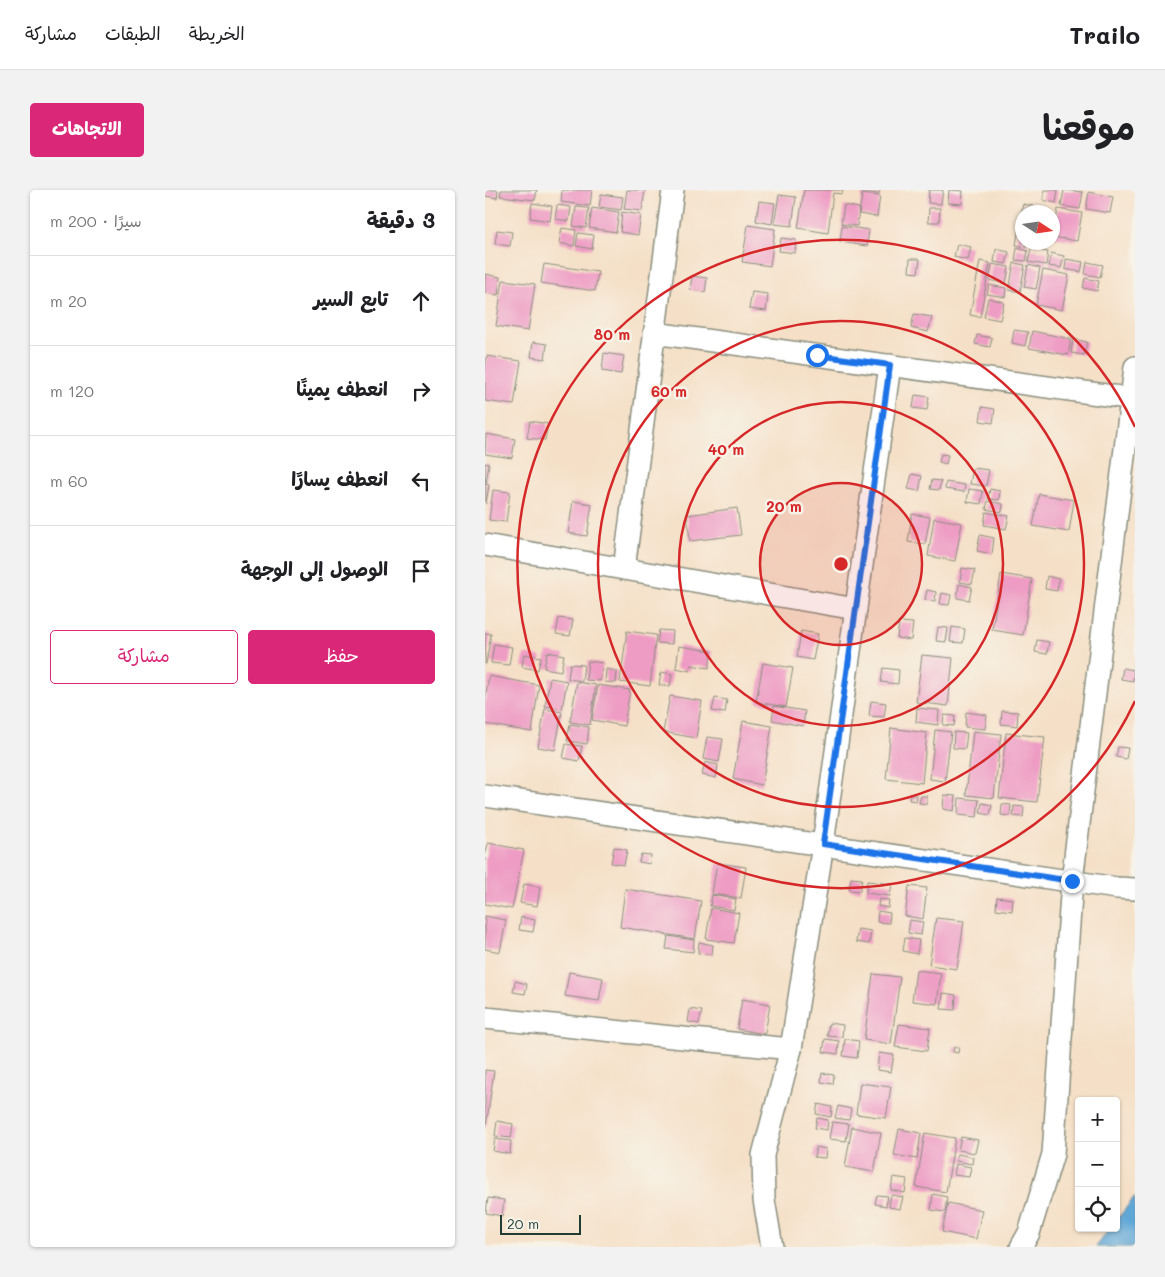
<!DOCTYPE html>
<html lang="ar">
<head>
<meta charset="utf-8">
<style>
	:root { --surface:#fff; --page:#f2f2f2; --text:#202124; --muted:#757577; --line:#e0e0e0; --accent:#db2777 }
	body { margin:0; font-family:Mali,"Playpen Sans Arabic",sans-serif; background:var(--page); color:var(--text); direction:rtl }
	.controls { position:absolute; right:15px; bottom:15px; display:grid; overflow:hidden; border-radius:5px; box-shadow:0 1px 4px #0004 }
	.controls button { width:45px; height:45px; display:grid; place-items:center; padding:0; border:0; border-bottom:1px solid var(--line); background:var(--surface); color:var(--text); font:25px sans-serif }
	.compass { position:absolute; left:530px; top:15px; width:45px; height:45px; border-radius:50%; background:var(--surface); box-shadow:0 1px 4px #0004; rotate:102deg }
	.scale { position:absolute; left:15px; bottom:12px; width:81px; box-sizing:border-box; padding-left:5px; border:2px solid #1f3d34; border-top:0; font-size:14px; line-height:18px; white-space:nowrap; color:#1f3d34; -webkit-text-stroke:4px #f7f3e8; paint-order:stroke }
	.stop { position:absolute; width:15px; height:15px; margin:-11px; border:4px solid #1a73e8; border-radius:50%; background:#fff }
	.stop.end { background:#1a73e8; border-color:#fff; box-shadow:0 1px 5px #0008 }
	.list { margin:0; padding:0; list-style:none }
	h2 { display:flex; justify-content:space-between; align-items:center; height:65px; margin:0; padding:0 20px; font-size:21px }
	h2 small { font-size:16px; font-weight:400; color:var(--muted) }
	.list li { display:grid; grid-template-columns:32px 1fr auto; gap:15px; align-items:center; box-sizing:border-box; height:90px; padding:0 20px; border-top:1px solid var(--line) }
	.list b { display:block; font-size:19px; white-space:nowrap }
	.list em { font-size:16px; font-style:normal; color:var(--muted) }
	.actions { display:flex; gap:10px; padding:15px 20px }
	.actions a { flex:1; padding:11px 0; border:1px solid var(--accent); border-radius:5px; text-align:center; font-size:18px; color:var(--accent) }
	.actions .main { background:var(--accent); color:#fff }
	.icon { flex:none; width:28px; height:28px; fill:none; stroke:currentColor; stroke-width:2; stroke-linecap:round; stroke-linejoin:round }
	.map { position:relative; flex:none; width:650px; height:1057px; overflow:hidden; direction:ltr; border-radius:5px }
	header { display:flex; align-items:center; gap:30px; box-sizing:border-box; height:70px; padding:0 25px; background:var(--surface); border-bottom:1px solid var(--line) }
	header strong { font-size:24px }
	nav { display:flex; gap:28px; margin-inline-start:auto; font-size:18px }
	.intro { display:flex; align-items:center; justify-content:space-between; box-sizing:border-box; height:120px; padding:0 30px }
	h1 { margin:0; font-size:35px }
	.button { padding:12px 22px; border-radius:5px; background:var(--accent); color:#fff; font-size:18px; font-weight:700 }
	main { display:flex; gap:30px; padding:0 30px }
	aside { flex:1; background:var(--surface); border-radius:5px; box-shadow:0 1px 4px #0004 }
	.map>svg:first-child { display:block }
	.water { fill:#60a7d7; stroke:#407286 }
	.building { fill:#ee9cc4 }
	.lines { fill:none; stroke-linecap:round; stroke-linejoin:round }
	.minor-casing { stroke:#8a8e7e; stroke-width:24 }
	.minor { stroke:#fff; stroke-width:21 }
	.route { stroke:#1a73e8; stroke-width:6 }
	.ring { fill:none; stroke:#d62828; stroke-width:2.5 }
	.centre { fill:#d62828; stroke:#f7f3e8; stroke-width:2.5 }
	.ring-label { font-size:15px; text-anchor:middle; font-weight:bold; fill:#d62828; stroke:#f7f3e8; stroke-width:5; stroke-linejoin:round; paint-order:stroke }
</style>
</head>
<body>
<header>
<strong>Trailo</strong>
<nav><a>الخريطة</a><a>الطبقات</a><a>مشاركة</a></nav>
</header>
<div class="intro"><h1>موقعنا</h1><a class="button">الاتجاهات</a></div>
<main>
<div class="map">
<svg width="650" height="1057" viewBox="0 0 650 1057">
	<rect width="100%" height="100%" fill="#f7f3e8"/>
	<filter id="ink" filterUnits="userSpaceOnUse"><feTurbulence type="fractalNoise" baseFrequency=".02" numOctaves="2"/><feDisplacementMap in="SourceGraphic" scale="10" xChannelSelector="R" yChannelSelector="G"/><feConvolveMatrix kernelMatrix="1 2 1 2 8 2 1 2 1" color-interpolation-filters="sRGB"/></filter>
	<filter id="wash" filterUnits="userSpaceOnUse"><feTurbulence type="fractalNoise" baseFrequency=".0096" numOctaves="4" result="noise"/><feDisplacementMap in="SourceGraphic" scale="20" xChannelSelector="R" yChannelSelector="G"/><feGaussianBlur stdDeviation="1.12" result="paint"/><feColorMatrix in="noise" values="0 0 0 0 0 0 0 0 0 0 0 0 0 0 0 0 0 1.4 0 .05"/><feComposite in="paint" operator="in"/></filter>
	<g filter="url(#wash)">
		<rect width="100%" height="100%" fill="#f5e0c7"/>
		<!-- water -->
		<polygon class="water" points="650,1006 650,1057 611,1057 625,1038 631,1038 631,1031"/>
		<g id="blocks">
			<!-- building -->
			<g class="building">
				<polygon points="0,0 13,0 12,8 0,6"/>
				<polygon points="16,0 52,0 50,10 15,6"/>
				<polygon points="77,0 107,0 105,16 76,12"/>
				<polygon points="142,0 160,0 157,21 139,19"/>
				<polygon points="319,0 358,0 357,4 348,3 343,43 313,38"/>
				<polygon points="377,0 395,0 394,4 377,2"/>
				<polygon points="444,0 458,0 456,14 443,13"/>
				<polygon points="464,0 478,1 477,14 463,13"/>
				<polygon points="559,0 573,0 571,13 558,10"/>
				<polygon points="579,0 598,2 595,19 576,16"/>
				<polygon points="604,2 628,7 625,23 601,19"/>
				<polygon points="116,4 138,7 136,20 114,17"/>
				<polygon points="377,4 395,6 392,27 374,24"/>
				<polygon points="294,5 311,7 307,36 289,34"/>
				<polygon points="274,11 290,13 287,34 271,31"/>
				<polygon points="47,13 67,16 65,31 45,28"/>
				<polygon points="538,14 548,16 547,22 538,22 538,52 542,52 541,57 531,55"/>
				<polygon points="72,15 86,17 84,31 70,29"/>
				<polygon points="359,15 374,18 372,36 356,34"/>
				<polygon points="91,17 104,18 101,38 88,36"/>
				<polygon points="107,18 134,22 131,42 104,38"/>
				<polygon points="444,18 455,18 454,32 443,32"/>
				<polygon points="573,19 597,23 592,51 568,47"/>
				<polygon points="137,22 156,25 153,45 135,42"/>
				<polygon points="263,35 290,39 285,76 257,72"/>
				<polygon points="357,36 384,40 382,56 355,52"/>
				<polygon points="77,38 91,40 89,56 74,53"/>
				<polygon points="12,40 27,42 25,56 10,54"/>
				<polygon points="93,43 109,45 107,59 91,56"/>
				<polygon points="296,48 311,50 310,63 294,61"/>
				<polygon points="472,54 486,57 483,70 469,67"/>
				<polygon points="532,58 543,61 541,71 530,70"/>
				<polygon points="511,59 524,62 521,74 509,72"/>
				<polygon points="546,59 563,62 561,75 543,72"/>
				<polygon points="566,63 579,66 576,78 564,76"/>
				<polygon points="425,69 435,69 433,83 424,82"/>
				<polygon points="581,69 598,72 596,82 580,79"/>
				<polygon points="495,71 505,73 495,127 485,125"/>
				<polygon points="602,72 618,75 615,87 600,84"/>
				<polygon points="529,73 540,75 535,102 524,100"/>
				<polygon points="59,74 113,82 110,101 56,93"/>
				<polygon points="507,74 524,77 521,94 504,90"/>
				<polygon points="543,75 555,78 551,99 539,97"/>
				<polygon points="558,80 584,85 577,120 551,115"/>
				<polygon points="0,84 15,87 13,105 0,103"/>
				<polygon points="207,86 222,88 220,102 205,100"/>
				<polygon points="600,88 614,91 612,101 598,98"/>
				<polygon points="18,90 50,94 43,141 11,136"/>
				<polygon points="504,95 521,98 520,107 502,104"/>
				<polygon points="267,102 283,104 281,121 264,119"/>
				<polygon points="503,108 519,112 515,130 499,127"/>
				<polygon points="429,124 447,127 443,142 426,138"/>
				<polygon points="529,140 543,142 540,156 527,153"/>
				<polygon points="547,141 586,149 583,165 544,158"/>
				<polygon points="492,145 507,148 505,157 490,154"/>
				<polygon points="588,149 602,152 599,165 586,163"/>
				<polygon points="48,152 62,154 60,169 46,167"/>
				<polygon points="119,163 139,166 136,184 117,181"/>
				<polygon points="2,166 36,171 29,215 0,211 0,179"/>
				<polygon points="430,205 444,207 442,220 428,218"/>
				<polygon points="497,217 510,219 508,233 495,231"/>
				<polygon points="45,231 63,234 60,250 42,248"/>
				<polygon points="1,244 30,249 27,268 0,264"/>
				<polygon points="456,264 463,265 461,274 454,272"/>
				<polygon points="0,273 4,274 1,294 4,295 1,314"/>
				<polygon points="488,278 504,280 501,296 485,294"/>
				<polygon points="427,284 437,286 434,301 423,299"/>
				<polygon points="447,290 456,291 454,300 445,299"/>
				<polygon points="461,292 480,295 479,302 460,299"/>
				<polygon points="484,299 498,301 496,314 482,312"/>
				<polygon points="505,299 515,301 514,310 503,309"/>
				<polygon points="8,300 25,302 21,332 4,330"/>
				<polygon points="554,304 589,310 584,342 548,336"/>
				<polygon points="88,311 107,314 102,346 83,343"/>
				<polygon points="503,311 518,314 517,322 501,319"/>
				<polygon points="252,318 256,345 205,351 202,325"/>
				<polygon points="501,322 524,326 521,339 499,335"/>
				<polygon points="427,324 445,327 440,354 423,352"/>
				<polygon points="449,328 477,333 470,371 443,366"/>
				<polygon points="495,345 509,348 507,364 492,361"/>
				<polygon points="477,378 490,380 487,394 475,392"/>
				<polygon points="516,384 547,389 538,445 507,440"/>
				<polygon points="562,386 574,389 572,401 560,399"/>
				<polygon points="474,394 487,397 484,410 472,408"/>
				<polygon points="442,400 451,402 450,411 440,410"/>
				<polygon points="457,403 466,405 464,415 455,414"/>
				<polygon points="74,428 88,430 85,446 71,444"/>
				<polygon points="414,432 428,433 426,450 412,448"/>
				<polygon points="453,437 463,438 461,452 451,451"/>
				<polygon points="467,437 480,439 478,453 465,452"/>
				<polygon points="174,440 188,441 187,454 172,453"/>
				<polygon points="142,441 171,445 165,496 135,492"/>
				<polygon points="316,441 333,444 328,470 312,467"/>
				<polygon points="0,443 6,444 1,474 0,474"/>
				<polygon points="552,450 564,452 562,464 550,462"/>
				<polygon points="9,454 27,457 24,475 6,473"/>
				<polygon points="194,456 227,461 224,478 206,475 205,481 191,478"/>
				<polygon points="62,462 79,465 76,481 59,478"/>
				<polygon points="39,464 56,467 53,480 37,477"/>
				<polygon points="437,465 468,468 463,516 431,512"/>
				<polygon points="103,471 118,473 115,491 101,490"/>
				<polygon points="278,473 308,478 301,517 271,512"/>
				<polygon points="85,474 99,475 97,491 83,489"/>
				<polygon points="398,478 414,480 413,494 396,492"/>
				<polygon points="638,478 649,480 648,491 636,489"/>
				<polygon points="121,479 132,481 131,493 120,492"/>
				<polygon points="176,482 187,484 185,496 174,495"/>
				<polygon points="4,486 54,495 47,542 0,534 0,509"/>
				<polygon points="65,488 82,491 77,519 60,516"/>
				<polygon points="92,492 111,495 105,535 85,532"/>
				<polygon points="113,495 145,500 139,536 107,530"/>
				<polygon points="185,506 217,511 211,548 178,542"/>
				<polygon points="230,508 242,510 240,523 227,521"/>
				<polygon points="386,511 401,513 399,527 384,526"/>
				<polygon points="289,516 320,521 318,536 287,530"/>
				<polygon points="432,518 454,520 453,535 431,532"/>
				<polygon points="60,519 77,522 70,560 53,557"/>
				<polygon points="517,521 533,522 532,536 516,534"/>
				<polygon points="481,522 502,525 500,539 480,537"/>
				<polygon points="459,525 470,526 469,536 458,535"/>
				<polygon points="258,531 287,536 277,595 248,589"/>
				<polygon points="85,534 104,537 102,554 82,551"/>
				<polygon points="406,538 442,543 437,593 401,589"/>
				<polygon points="450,540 466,542 460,591 445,589"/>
				<polygon points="488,541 516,544 509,608 481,605"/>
				<polygon points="469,542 482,543 480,559 468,558"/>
				<polygon points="521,543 560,547 552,612 514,608"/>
				<polygon points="222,547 238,549 234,572 218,569"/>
				<polygon points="81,554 97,556 94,571 78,568"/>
				<polygon points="633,557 643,558 641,569 631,567"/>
				<polygon points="220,572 233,575 231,588 217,585"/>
				<polygon points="425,605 432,605 431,611 424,610"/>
				<polygon points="459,605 471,606 469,621 458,619"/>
				<polygon points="436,606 442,606 442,614 434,613"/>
				<polygon points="474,608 494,610 492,627 473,625"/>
				<polygon points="497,613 507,615 505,625 495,623"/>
				<polygon points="517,614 526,615 525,626 516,625"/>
				<polygon points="529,616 539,617 538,627 528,626"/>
				<polygon points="3,653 39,660 27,719 0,714 0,668"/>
				<polygon points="129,657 142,660 139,675 126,673"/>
				<polygon points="156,664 166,665 165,674 154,672"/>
				<polygon points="232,673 261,677 256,708 227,704"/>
				<polygon points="366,688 377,689 375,701 364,700"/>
				<polygon points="382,691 407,694 405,706 381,703"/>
				<polygon points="39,694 55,697 52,716 35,713"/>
				<polygon points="424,696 442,698 438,729 420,726"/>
				<polygon points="140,699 216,711 210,749 135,737"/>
				<polygon points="227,705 251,709 249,720 225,716"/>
				<polygon points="512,707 528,709 527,721 511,719"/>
				<polygon points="394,709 404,710 403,718 393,716"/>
				<polygon points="226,718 254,723 249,753 221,749"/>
				<polygon points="393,721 405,723 404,733 392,732"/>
				<polygon points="0,726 21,730 15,762 0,759"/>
				<polygon points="36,727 50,730 48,742 34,740"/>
				<polygon points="451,728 479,731 472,779 444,775"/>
				<polygon points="425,730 438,732 436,745 423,743"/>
				<polygon points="373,739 386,741 384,754 371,752"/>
				<polygon points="183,746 209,750 208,762 181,759"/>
				<polygon points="420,748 434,750 432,764 418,761"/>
				<polygon points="214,752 228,755 227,765 213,763"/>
				<polygon points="431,780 456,783 452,814 427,811"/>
				<polygon points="84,782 118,788 114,811 80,806"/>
				<polygon points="388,784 415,787 406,854 379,850"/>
				<polygon points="30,791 42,794 40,804 28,802"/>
				<polygon points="458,803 471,805 470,820 456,819"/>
				<polygon points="257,809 285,814 280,844 252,839"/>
				<polygon points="205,819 217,821 214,834 203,832"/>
				<polygon points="344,833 358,835 357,847 342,846"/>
				<polygon points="414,834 445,838 442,861 410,857"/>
				<polygon points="340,849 354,851 353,864 338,862"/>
				<polygon points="360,849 374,851 372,868 358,866"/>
				<polygon points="469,857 474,857 473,863 468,862"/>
				<polygon points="394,863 409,865 406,882 392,880"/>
				<polygon points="0,880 9,881 1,937 0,937"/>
				<polygon points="337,883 349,885 348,894 336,892"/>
				<polygon points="375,893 406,897 401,928 371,924"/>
				<polygon points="333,914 347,917 346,927 331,924"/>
				<polygon points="353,916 366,919 364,930 350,928"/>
				<polygon points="332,928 343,930 342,940 330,938"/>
				<polygon points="12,931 28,934 26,948 10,946"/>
				<polygon points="347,932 364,934 361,951 344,949"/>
				<polygon points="367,937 396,943 389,982 360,977"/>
				<polygon points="414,939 436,943 432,969 409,965"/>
				<polygon points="440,943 470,948 461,1002 431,997"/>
				<polygon points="476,947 493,950 490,963 473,960"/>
				<polygon points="10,949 26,951 25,964 8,961"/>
				<polygon points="331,957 341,959 340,968 329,967"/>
				<polygon points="472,964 488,967 487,974 471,971"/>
				<polygon points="471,974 486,977 484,987 469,985"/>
				<polygon points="408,987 422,989 420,1003 406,1000"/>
				<polygon points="448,1004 462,1007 460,1022 446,1020"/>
				<polygon points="392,1005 403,1006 401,1016 390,1014"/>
				<polygon points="406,1005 418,1007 415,1019 404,1017"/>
				<polygon points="3,1008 19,1010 17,1026 1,1023"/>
				<polygon points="463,1013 497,1020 491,1049 457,1042"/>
			</g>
		</g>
	</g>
	<g filter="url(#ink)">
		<use href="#blocks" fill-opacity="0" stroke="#8a8e7e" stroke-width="1"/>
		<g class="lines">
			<defs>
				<g id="minor">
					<polyline points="169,143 650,209"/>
					<polyline points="0,355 371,419"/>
					<polyline points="139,379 188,0"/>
					<polyline points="0,606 632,698 650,699"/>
					<polyline points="0,828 306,859"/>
					<polyline points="287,1057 279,1010 278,965 306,859 338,654 405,175"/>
					<polyline points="536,1057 544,1043 568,964 587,691 650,177"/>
				</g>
			</defs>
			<!-- minor casing -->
			<use href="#minor" class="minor-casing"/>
			<!-- minor -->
			<use href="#minor" class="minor"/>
		</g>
	</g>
	<g class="lines" filter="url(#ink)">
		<!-- route -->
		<polyline class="route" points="332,165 405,175 338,654 587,691"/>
	</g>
	<!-- distance rings -->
	<circle cx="356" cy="374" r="81" fill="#d62828" fill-opacity=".12"/>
	<g class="ring">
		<circle cx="356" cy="374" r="81"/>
		<circle cx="356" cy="374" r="162"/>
		<circle cx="356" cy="374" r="243"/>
		<path d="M650 511A324 324 0 1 1 650 237"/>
	</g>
	<circle cx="356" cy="374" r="8" class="centre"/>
	<g class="ring-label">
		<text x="127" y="150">80 m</text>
		<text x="184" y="207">60 m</text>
		<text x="241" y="265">40 m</text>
		<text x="299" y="322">20 m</text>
	</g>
</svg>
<div class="controls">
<button>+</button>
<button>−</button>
<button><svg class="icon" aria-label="locate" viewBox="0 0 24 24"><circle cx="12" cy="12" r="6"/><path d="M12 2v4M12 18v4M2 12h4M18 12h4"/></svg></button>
</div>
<svg class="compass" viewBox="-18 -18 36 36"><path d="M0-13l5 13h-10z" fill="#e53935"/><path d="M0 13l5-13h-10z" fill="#757577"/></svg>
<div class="scale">20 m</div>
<div class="stop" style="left:332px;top:165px"></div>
<div class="stop end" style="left:587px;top:691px"></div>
</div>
<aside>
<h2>3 دقيقة<small>سيرًا · 200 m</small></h2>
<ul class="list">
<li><svg class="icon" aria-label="ahead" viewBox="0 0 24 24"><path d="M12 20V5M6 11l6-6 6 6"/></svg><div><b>تابع السير</b></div><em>20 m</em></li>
<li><svg class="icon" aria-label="right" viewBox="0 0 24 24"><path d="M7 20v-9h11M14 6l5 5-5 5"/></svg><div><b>انعطف يمينًا</b></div><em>120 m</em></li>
<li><svg class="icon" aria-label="left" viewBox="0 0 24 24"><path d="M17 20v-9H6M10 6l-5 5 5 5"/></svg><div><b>انعطف يسارًا</b></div><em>60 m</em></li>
<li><svg class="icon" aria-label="arrive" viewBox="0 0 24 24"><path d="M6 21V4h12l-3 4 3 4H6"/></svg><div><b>الوصول إلى الوجهة</b></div></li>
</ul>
<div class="actions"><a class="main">حفظ</a><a>مشاركة</a></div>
</aside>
</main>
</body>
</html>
